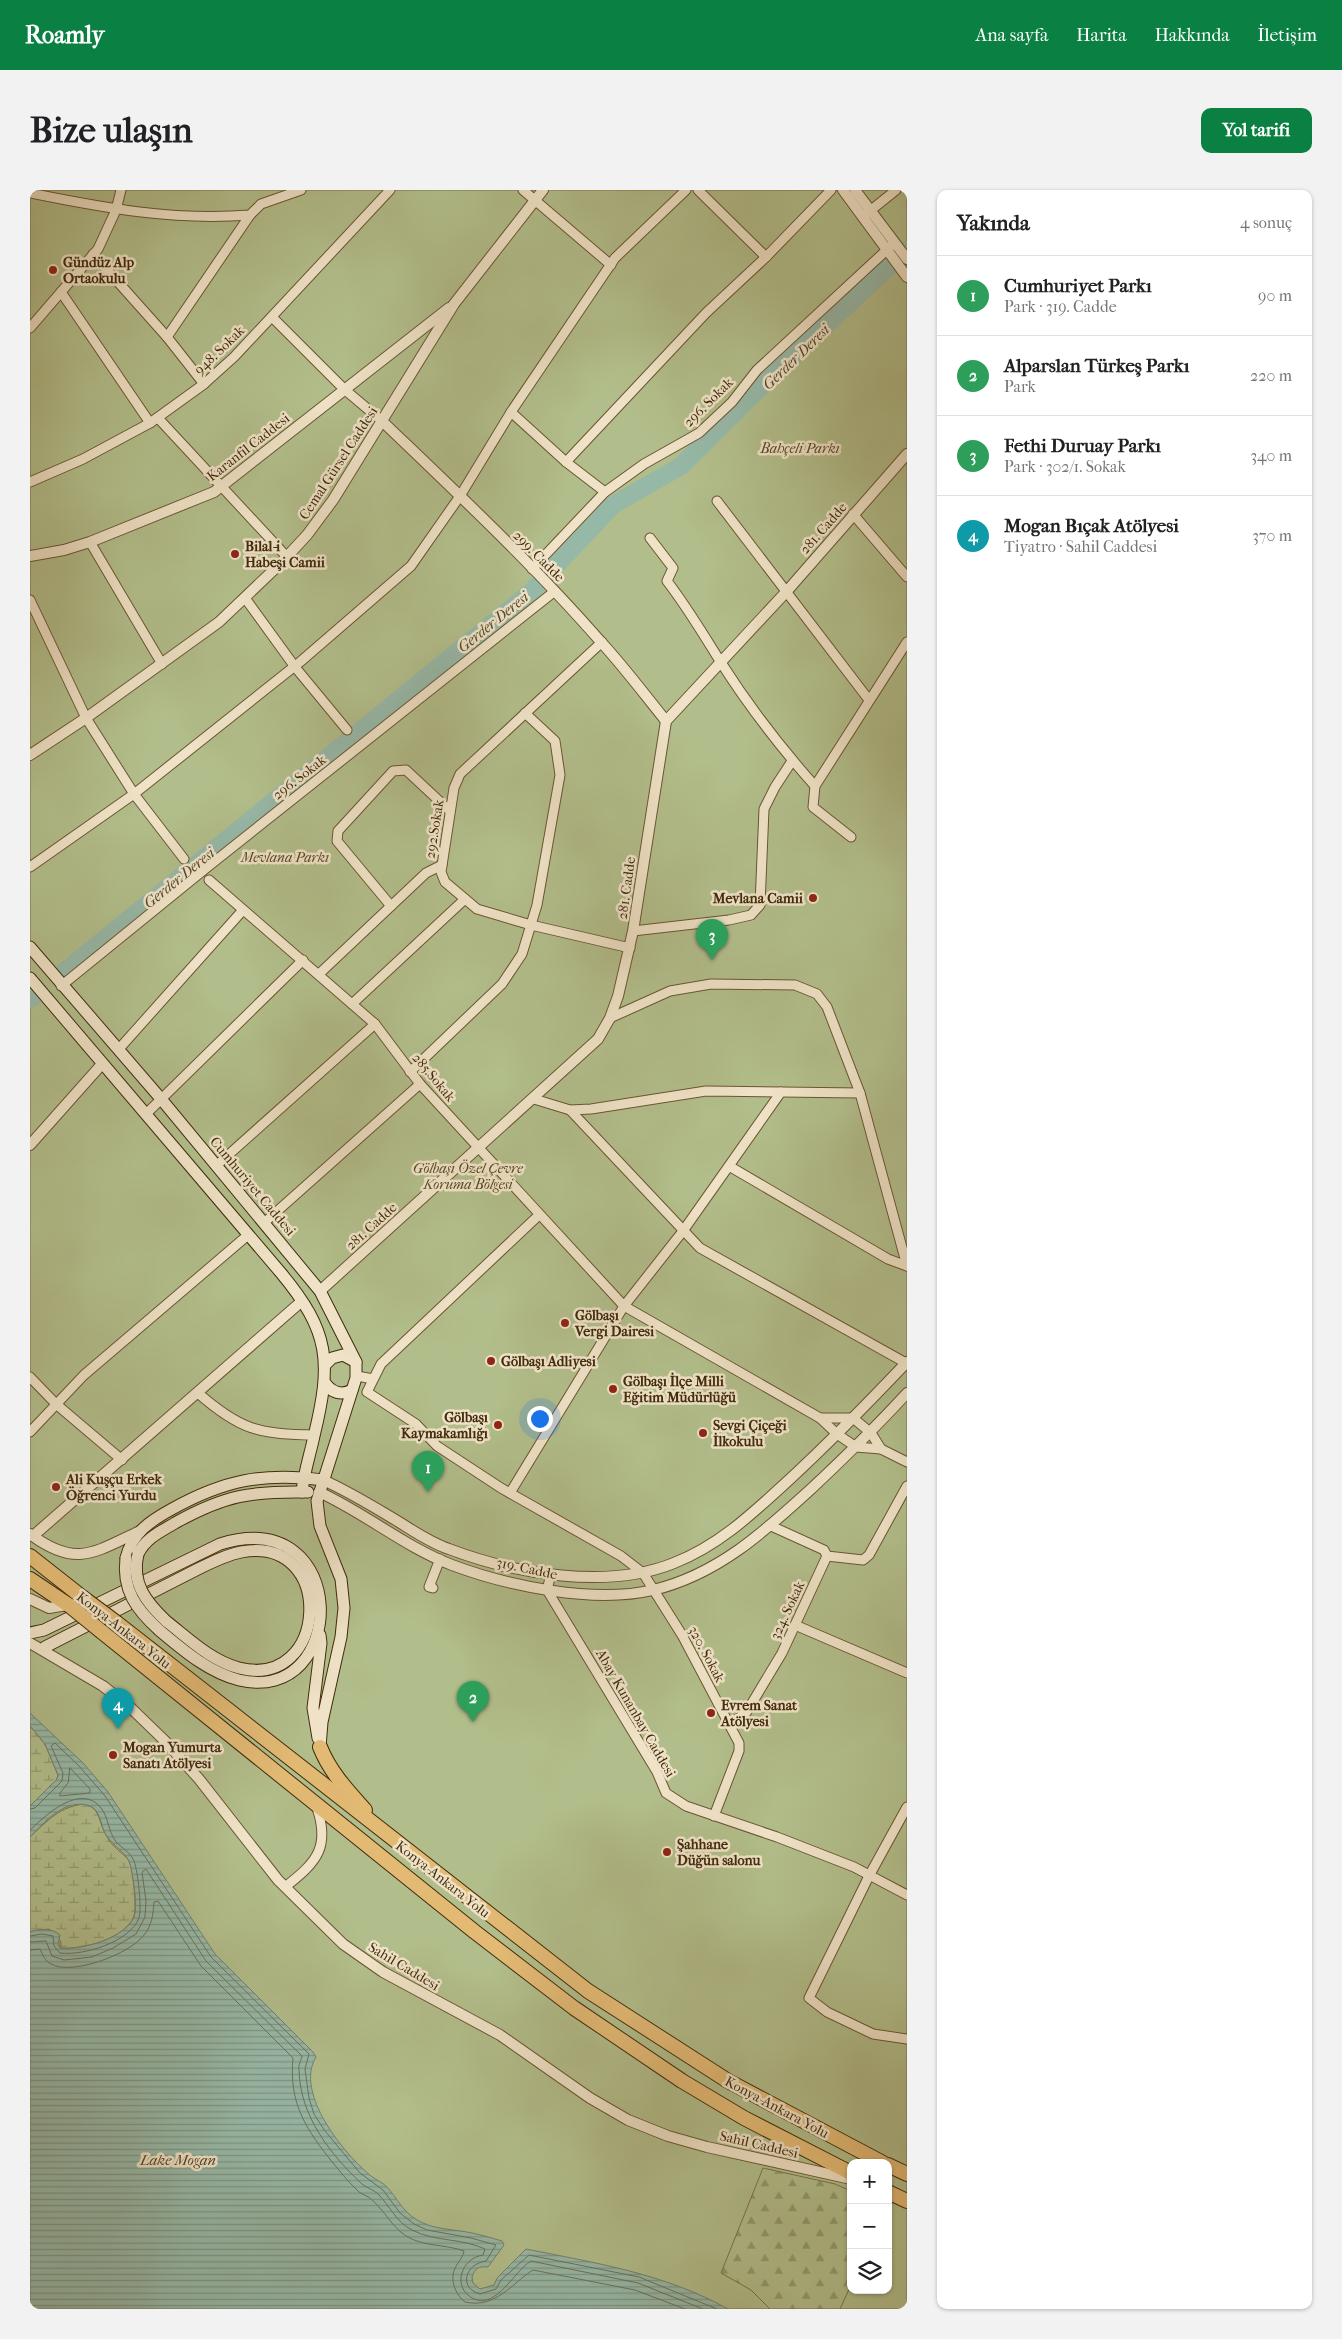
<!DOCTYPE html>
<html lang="tr">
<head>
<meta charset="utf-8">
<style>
	:root { --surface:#fff; --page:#f2f2f2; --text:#202124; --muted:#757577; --line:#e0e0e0; --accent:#0b8043 }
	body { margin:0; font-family:"IM FELL French Canon",serif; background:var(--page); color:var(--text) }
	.controls { position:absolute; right:15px; bottom:15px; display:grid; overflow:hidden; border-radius:10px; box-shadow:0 1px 4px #0004 }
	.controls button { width:45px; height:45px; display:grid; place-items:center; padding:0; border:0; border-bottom:1px solid var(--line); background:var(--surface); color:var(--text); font:25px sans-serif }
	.you { position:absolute; left:509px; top:1228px; width:18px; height:18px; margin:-12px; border:4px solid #fff; border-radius:50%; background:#1a73e8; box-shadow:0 0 0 8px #1a73e833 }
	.badge { display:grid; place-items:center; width:32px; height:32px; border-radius:50%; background:var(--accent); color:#fff; font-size:16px; font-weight:700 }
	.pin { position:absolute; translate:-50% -41px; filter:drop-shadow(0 1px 2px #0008) }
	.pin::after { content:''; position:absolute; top:26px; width:18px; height:15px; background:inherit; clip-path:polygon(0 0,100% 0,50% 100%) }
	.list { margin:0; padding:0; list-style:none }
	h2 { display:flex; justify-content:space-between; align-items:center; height:65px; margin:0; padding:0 20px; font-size:21px }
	h2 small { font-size:16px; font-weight:400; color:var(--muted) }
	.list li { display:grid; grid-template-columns:32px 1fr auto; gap:15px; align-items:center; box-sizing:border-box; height:80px; padding:0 20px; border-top:1px solid var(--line) }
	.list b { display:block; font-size:19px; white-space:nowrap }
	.list p { margin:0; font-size:16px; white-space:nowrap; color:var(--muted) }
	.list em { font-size:16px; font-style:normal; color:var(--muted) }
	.icon { flex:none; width:28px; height:28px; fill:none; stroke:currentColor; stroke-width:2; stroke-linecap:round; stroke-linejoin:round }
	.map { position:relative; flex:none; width:877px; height:2119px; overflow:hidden; border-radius:10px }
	header { display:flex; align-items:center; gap:30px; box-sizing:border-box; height:70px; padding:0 25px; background:var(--accent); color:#fff }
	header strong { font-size:24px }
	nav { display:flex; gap:28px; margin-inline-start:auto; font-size:18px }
	.intro { display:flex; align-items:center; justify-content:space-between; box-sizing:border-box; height:120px; padding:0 30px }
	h1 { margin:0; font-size:35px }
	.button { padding:12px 22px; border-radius:10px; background:var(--accent); color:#fff; font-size:18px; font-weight:700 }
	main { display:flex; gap:30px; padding:0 30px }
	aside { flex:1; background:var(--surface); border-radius:10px; box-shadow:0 1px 4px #0004 }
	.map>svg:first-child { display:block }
	.green { fill:#b1bd8a; stroke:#78744b; fill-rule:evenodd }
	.forest { fill:url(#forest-firs); stroke:#78744b }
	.wetland { fill:url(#wetland-marsh); stroke:#78744b }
	.water { fill:url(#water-rules); stroke:#748069 }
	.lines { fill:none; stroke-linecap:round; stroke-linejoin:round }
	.shore { stroke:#6b725a; stroke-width:1 }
	.river { stroke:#96b8a7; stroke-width:18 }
	.minor-casing { stroke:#6a5533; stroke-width:11 }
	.tertiary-casing { stroke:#6a5533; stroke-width:12 }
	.secondary-casing { stroke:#402b0c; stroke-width:13 }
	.trunk-casing { stroke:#402b0c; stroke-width:16 }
	.minor { stroke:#efe2c6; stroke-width:9 }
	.tertiary { stroke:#efe2c6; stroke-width:10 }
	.secondary { stroke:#efe2c6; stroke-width:11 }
	.trunk { stroke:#e3ba74; stroke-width:14 }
	.secondary-bridge-casing { stroke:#402b0c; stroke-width:13; stroke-linecap:butt }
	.trunk-bridge-casing { stroke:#402b0c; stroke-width:16; stroke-linecap:butt }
	.secondary-bridge { stroke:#efe2c6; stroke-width:11 }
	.trunk-bridge { stroke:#e3ba74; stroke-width:14 }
	.poi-dot { fill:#8f2418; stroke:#efe2c6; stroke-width:2 }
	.labels { text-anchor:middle; stroke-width:5; stroke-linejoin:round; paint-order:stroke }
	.poi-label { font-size:14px; font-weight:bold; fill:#402b0c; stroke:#efe2c6; text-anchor:start }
	.street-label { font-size:14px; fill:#402b0c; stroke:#efe2c6 }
	.park-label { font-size:14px; font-style:italic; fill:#574825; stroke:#efe2c6 }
	.water-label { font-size:15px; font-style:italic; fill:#51472b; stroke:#efe2c6 }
</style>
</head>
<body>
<header>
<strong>Roamly</strong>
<nav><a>Ana sayfa</a><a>Harita</a><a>Hakkında</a><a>İletişim</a></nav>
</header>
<div class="intro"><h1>Bize ulaşın</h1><a class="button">Yol tarifi</a></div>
<main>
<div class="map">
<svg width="877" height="2119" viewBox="0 0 877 2119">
	<defs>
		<pattern id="forest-firs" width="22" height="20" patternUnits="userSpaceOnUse" patternTransform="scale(1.25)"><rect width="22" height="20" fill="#b1bd8a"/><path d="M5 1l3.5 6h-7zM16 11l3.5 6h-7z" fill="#919a6f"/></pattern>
		<pattern id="wetland-marsh" width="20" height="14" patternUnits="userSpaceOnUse" patternTransform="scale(1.25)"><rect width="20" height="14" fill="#b1bd8a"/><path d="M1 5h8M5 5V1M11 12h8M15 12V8" fill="none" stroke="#919a6f"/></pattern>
		<pattern id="water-rules" width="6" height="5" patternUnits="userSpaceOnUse" patternTransform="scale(1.25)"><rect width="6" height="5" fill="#96b8a7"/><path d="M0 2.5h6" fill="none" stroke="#7c9686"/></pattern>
	</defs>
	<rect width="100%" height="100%" fill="#e6d3a8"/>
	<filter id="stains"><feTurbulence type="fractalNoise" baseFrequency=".004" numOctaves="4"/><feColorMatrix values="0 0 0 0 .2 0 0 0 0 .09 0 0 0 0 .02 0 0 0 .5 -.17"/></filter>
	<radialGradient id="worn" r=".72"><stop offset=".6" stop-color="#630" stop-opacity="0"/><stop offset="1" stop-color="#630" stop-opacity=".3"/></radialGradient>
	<!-- green -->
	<path class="green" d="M0,0H877V2119H0ZM821,1973H858V2100H821Z"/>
	<!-- forest -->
	<polygon class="forest" points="733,1978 805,1994 821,2001 821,2095 810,2119 740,2119 721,2100 691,2083"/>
	<!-- wetland -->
	<g class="wetland">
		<polygon points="0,1536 15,1554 28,1585 27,1589 0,1616"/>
		<path d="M55,1614C71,1619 68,1631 75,1643C78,1648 80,1653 84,1656C89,1662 97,1666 100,1673C103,1682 107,1717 104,1726C96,1749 51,1760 30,1758V1750L19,1739L0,1742V1647C17,1631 30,1616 55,1614Z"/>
	</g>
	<!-- water -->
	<path class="water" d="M0,1523L53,1573L78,1602L185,1764L283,1862L286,1867C264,1903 314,1964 341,1986C346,1990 352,1992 357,1997C367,2008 373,2022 387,2030C404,2040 424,2039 442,2043C452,2045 462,2048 472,2051L474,2055L458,2077C449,2076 445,2078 442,2087L443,2093L450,2099L464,2095L467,2088L496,2059C566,2073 636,2084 698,2119H0V1742C10,1738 22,1738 30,1745L28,1754L30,1758C52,1760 94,1749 104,1727C108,1717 103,1685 100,1674C97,1663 82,1655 76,1645C70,1635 71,1618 57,1615C33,1610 15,1632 0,1647V1616L27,1589L28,1585L15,1554L0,1536Z"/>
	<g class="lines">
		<!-- shore -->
		<g class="shore">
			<polygon points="40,1578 60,1599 60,1603 30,1606 30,1603 38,1593"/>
			<path d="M0,1619L5,1618L32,1591L33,1583L21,1556L25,1553L49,1576L75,1606L181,1767L279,1864L275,1879L279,1908L284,1924L295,1941L330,1983L353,2000L370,2023L384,2034L397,2040L441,2048L466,2055L456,2071C435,2074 428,2098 450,2104L466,2099L471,2090L499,2065L609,2087L687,2119"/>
			<path d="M0,1640C15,1626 50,1592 71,1618C78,1626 78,1641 86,1652C92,1658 101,1663 104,1671C108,1682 112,1717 109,1728C100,1752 53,1766 30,1763L24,1756L23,1746L12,1744L0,1746"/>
			<path d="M0,1752L16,1751L22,1766L34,1770L62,1767L83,1758L106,1744L115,1727L116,1711L112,1682L116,1679L176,1771L272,1866C271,1871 268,1875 269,1880C270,1926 300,1964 332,1994C337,1998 344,2000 348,2004C360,2016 366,2032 382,2040C405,2052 432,2048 455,2059L453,2065C431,2068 421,2098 444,2109C467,2119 484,2081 501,2071L608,2093L673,2119"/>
			<path d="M0,1760L10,1759C13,1765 15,1771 21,1774C42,1786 100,1764 114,1745C122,1735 123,1725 124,1712L128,1711L171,1776L263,1868C259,1910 273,1935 299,1968C308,1979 318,1992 329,2002C333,2005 339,2006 342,2010C355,2021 361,2036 376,2046C394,2057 415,2054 434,2061C433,2069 424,2075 423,2085C422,2095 427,2106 435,2112C466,2119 482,2093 503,2080L605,2100L655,2119"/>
		</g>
		<!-- river -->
		<g class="river">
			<polyline points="30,785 502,401 583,315 651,276 749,179 877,60"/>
			<polyline points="0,809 6,804"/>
		</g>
		<defs>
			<g id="minor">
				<polyline points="493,0 581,75"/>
				<polyline points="668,0 736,67"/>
				<path d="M0,3C74,18 144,31 220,25L231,14L271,0"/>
				<polyline points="835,25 866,0"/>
				<polyline points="63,64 137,147 174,194"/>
				<polyline points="31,102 120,233"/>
				<polyline points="242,127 314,199 352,231"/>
				<polyline points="0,138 68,59 86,20 91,0"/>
				<polyline points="137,147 220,25"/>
				<polyline points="481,222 536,272 575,302"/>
				<polyline points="128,228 257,367"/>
				<polyline points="536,272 676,123 736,67 801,0"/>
				<polyline points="0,292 53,269 120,233 174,194 204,167 360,0"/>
				<polyline points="687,311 839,510"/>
				<polyline points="823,324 877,387"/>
				<path d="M620,348L643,378L637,391C657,417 673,444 690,471C718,515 751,558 785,596"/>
				<polyline points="60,352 132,474"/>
				<polyline points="502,379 575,302 614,274 669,243 702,212 727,180 861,56"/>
				<polyline points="215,408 265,477 317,540"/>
				<polyline points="0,410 56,528 104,604 154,669"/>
				<polyline points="572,452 430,584 424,598 411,682 415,692 447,719 501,735 600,758"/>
				<polyline points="821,647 783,617 785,596 877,452"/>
				<polyline points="0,677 104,604 270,472 381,376 430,306 481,222 585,68 656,0"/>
				<polyline points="179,690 345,834 390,894 594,1116 790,1228 807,1244 826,1257 851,1259 877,1272"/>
				<polyline points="361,716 307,651 308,641 363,581 376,580 420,621"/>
				<polyline points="603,741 699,730 721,725 730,715 734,619 745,597 762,571"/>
				<polyline points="289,784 396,683 412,675"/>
				<polyline points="31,796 175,679 525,401"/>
				<polyline points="322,814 435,709"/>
				<polyline points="580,828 640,801 681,794 765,795 787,804 797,817 830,903 877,1076"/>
				<polyline points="88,860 213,720"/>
				<polyline points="380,882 472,794 492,764 507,715 530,585 525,551 495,523"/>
				<polyline points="504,909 540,920 561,919 676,901 830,903"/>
				<polyline points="540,920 670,1058 876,1173"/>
				<polyline points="116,924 273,770"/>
				<polyline points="187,975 345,834"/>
				<polyline points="699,976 858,1069 877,1076"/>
				<polyline points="509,1025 351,1174 337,1202 386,1234 407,1256 471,1298 591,1366 613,1383 652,1445 709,1553 709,1561 684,1626"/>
				<polyline points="235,1032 390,894"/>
				<polyline points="327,1186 343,1189"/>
				<polyline points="0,1187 26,1214 92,1270"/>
				<path d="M168,1203C209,1239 229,1245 284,1245"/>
				<polyline points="790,1228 823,1228 841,1243 851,1259"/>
				<polyline points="0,1242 54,1185 218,1045"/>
				<polyline points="480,1303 594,1116 653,1041 751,902"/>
				<polyline points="797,1366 833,1370 839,1365 877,1296"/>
				<polyline points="521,1384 517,1400 627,1582 636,1603 656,1616 747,1647 824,1677 877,1705"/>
				<polyline points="403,1398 399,1397 410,1369"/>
				<polyline points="765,1435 877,1483"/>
				<polyline points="700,1534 716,1523 752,1463 797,1366 794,1360 741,1336"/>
				<polyline points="877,1617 839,1686 779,1808 797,1822 843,1844 877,1849"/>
				<path d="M255,1697C287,1672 301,1657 286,1615"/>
			</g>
			<g id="tertiary">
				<polyline points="813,0 877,87"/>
				<polyline points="825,0 877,69"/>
				<path d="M352,231C427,303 503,374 571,452C594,477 615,505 636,531"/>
				<polyline points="0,366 34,360 60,352 184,302 419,118"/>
				<polyline points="0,565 56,528 189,432 251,373 277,345 303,310 424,114 513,0"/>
				<polyline points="0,955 72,874"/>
				<polyline points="290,1101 568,849 580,828 588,806 603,741 636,531 757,401 877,264"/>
				<path d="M293,1290C320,1302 344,1317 369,1332C385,1342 401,1353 419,1359C485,1384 578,1400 644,1373C690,1355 724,1322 760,1289C800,1252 839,1212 877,1172"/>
				<path d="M289,1302C335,1323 375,1357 422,1375C478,1396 564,1414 623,1400C687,1385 734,1342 781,1299C814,1268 846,1237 877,1203"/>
				<path d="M0,1344C46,1378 63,1363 110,1341"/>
				<polyline points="3,1346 272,1111"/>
				<polyline points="0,1409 19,1418 37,1415"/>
				<polyline points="0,1453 73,1496 102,1519 135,1551 169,1589 248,1690 313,1754 353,1782 470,1845 560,1908 598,1930 638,1946 677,1957 821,1989"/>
			</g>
			<g id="secondary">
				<polyline points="0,757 132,910 290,1101 326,1172 326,1188 287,1311 290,1336 311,1389 314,1418 311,1447 292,1532 290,1557"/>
				<path d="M0,788L251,1083C300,1142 302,1172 284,1246C280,1265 274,1282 272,1302"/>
				<polyline points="295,1175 302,1168 313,1165 326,1172"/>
				<path d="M295,1193C302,1203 311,1206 322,1200"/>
				<path d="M108,1364C116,1348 130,1342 145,1333C195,1305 222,1301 278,1302"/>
				<path d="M96,1368C102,1343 120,1331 142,1319C194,1290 234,1282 293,1290"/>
				<path d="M0,1443L14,1440L190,1354C322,1313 319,1516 209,1490C178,1482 153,1460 129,1440"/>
				<path d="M15,1457L168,1379C182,1372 196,1365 211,1362C307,1344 299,1501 209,1478C181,1471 158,1448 136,1431"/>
				<polyline points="288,1548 283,1518 291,1453 290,1445"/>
			</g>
			<g id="trunk">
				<polyline points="0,1366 52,1407"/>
				<polyline points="0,1389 40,1416"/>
				<polyline points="87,1433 558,1801 698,1891 853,1973"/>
				<polyline points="72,1442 445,1742 544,1818 652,1891 714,1928 821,1983"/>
				<path d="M290,1557C300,1582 317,1600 335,1620"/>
				<polyline points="858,1975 877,1984"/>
				<polyline points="858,2002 877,2011"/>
			</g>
		</defs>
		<!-- minor casing -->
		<use href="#minor" class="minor-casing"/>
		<!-- tertiary casing -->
		<use href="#tertiary" class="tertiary-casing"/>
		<!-- secondary casing -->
		<use href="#secondary" class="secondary-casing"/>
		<!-- trunk casing -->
		<use href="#trunk" class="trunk-casing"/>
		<!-- minor -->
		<use href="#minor" class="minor"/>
		<!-- tertiary -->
		<use href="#tertiary" class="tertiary"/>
		<!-- secondary -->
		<use href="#secondary" class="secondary"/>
		<!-- trunk -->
		<use href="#trunk" class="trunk"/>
		<defs>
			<g id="secondary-bridge">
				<path d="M108,1364C101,1393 116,1412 136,1431"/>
				<path d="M96,1368C92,1400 106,1419 129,1440"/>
			</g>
			<g id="trunk-bridge">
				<polyline points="52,1407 87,1433"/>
				<polyline points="40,1416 72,1442"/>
			</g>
		</defs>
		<!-- secondary-bridge casing -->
		<use href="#secondary-bridge" class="secondary-bridge-casing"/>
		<!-- trunk-bridge casing -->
		<use href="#trunk-bridge" class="trunk-bridge-casing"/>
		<!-- secondary-bridge -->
		<use href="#secondary-bridge" class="secondary-bridge"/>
		<!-- trunk-bridge -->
		<use href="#trunk-bridge" class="trunk-bridge"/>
	</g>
	<!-- markers -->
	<g class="poi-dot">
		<circle cx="23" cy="80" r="5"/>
		<circle cx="205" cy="364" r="5"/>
		<circle cx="783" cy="708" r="5"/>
		<circle cx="535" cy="1133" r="5"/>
		<circle cx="461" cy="1171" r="5"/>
		<circle cx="583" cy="1199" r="5"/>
		<circle cx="468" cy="1235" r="5"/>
		<circle cx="673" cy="1243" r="5"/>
		<circle cx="26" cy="1297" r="5"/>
		<circle cx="681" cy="1523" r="5"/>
		<circle cx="83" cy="1565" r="5"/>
		<circle cx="637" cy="1662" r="5"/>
	</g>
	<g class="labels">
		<!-- poi labels -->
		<g class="poi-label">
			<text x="33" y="77">Gündüz Alp<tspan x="33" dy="16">Ortaokulu</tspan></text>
			<text x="215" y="361">Bilal-i<tspan x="215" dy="16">Habeşi Camii</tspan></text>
			<text x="773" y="713" text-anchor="end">Mevlana Camii</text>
			<text x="545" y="1130">Gölbaşı<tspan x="545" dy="16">Vergi Dairesi</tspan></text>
			<text x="471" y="1176">Gölbaşı Adliyesi</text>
			<text x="593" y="1196">Gölbaşı İlçe Milli<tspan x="593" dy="16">Eğitim Müdürlüğü</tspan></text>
			<text x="458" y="1232" text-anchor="end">Gölbaşı<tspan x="458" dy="16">Kaymakamlığı</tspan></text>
			<text x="683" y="1240">Sevgi Çiçeği<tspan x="683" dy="16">İlkokulu</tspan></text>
			<text x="36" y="1294">Ali Kuşçu Erkek<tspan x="36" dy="16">Öğrenci Yurdu</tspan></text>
			<text x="691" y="1520">Evrem Sanat<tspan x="691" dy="16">Atölyesi</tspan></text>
			<text x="93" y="1562">Mogan Yumurta<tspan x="93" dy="16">Sanatı Atölyesi</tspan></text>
			<text x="647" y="1659">Şahhane<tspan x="647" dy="16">Düğün salonu</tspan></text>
		</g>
		<!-- street labels -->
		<g class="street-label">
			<text transform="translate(189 160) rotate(-44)" y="5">948. Sokak</text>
			<text transform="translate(678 212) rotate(-45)" y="5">296. Sokak</text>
			<text transform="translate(218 257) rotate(-38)" y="5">Karanfil Caddesi</text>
			<text transform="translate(308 273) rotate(-57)" y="5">Cemal Gürsel Caddesi</text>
			<text transform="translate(793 338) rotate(-49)" y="5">281. Cadde</text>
			<text transform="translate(509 366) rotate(45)" y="5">299. Cadde</text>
			<text transform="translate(269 587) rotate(-38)" y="5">296. Sokak</text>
			<text transform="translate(404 639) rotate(-81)" y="5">292.Sokak</text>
			<text transform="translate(596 698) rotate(-82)" y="5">281. Cadde</text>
			<text transform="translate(404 887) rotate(50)" y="5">285.Sokak</text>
			<text transform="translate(223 996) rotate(50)" y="5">Cumhuriyet Caddesi</text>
			<text transform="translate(341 1036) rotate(-42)" y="5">281. Cadde</text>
			<text transform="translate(497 1378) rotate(12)" y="5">319. Cadde</text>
			<text transform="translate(757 1420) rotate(-65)" y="5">324. Sokak</text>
			<text transform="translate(94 1440) rotate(38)" y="5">Konya-Ankara Yolu</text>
			<text transform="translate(677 1464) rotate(62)" y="5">320. Sokak</text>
			<text transform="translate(606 1523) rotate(60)" y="5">Abay Kunanbay Caddesi</text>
			<text transform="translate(413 1689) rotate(38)" y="5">Konya-Ankara Yolu</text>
			<text transform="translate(374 1776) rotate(31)" y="5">Sahil Caddesi</text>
			<text transform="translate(747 1917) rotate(28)" y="5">Konya-Ankara Yolu</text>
			<text transform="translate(729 1954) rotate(13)" y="5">Sahil Caddesi</text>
		</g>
		<!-- park labels -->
		<g class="park-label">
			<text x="770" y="263">Bahçeli Parkı</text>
			<text x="255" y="672">Mevlana Parkı</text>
			<text x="438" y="983">Gölbaşı Özel Çevre<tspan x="438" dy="16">Koruma Bölgesi</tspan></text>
		</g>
		<!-- water labels -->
		<g class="water-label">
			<text transform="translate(766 167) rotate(-44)" y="5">Gerder Deresi</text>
			<text transform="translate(463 432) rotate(-39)" y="5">Gerder Deresi</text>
			<text transform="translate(149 688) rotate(-39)" y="5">Gerder Deresi</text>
			<text x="148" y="1975">Lake Mogan</text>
		</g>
	</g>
	<rect width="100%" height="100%" filter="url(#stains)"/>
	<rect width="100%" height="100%" fill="url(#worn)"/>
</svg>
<div class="controls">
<button>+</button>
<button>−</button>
<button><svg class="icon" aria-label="layers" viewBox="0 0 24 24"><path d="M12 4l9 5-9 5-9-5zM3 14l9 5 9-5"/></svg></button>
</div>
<div class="you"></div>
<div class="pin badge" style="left:398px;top:1302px;background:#2e9e5b">1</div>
<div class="pin badge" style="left:443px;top:1532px;background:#2e9e5b">2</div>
<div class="pin badge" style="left:682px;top:770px;background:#2e9e5b">3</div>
<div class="pin badge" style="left:88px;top:1539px;background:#0f9aa8">4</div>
</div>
<aside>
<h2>Yakında<small>4 sonuç</small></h2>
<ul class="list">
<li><span class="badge" style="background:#2e9e5b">1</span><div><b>Cumhuriyet Parkı</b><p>Park · 319. Cadde</p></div><em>90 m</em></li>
<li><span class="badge" style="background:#2e9e5b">2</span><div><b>Alparslan Türkeş Parkı</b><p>Park</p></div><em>220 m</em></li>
<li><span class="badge" style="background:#2e9e5b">3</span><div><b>Fethi Duruay Parkı</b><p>Park · 302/1. Sokak</p></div><em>340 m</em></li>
<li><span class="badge" style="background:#0f9aa8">4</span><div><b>Mogan Bıçak Atölyesi</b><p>Tiyatro · Sahil Caddesi</p></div><em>370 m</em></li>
</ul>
</aside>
</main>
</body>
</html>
